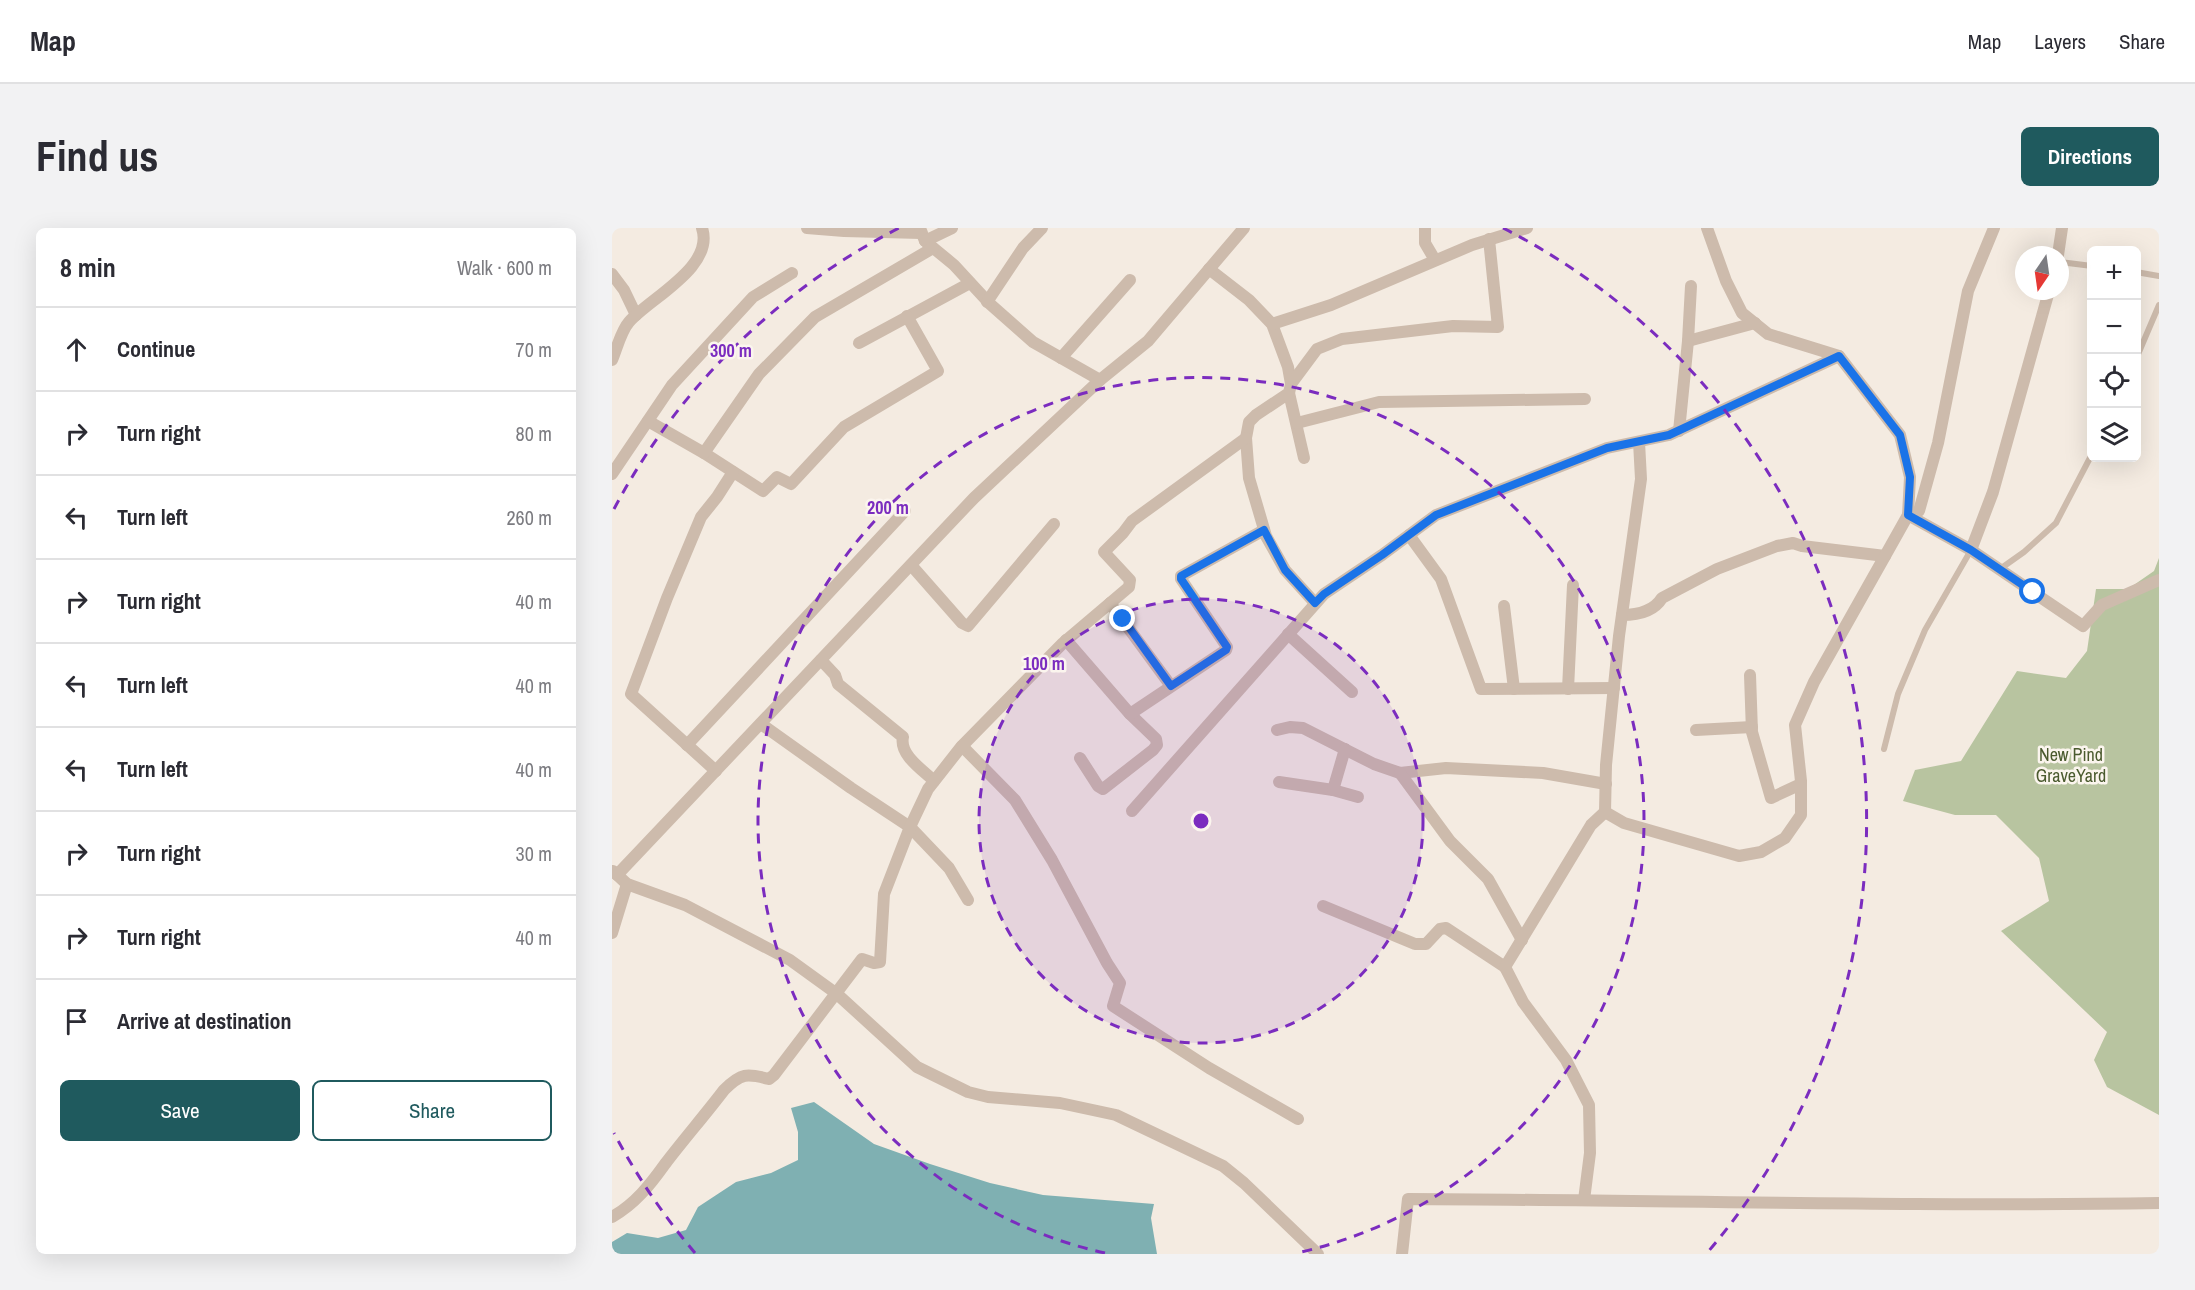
<!DOCTYPE html>
<html lang="en">
<head>
<meta charset="utf-8">
<style>
	:root { --surface:#fff; --page:#f2f2f3; --text:#2b2b33; --muted:#7c7c81; --line:#e1e1e2; --accent:#1f5a5e }
	body { margin:0; font-family:"Archivo Narrow",sans-serif; background:var(--page); color:var(--text) }
	.controls { position:absolute; right:18px; top:18px; display:grid; overflow:hidden; border-radius:9px; box-shadow:0 6px 24px #0002 }
	.controls button { width:54px; height:54px; display:grid; place-items:center; padding:0; border:0; border-bottom:2px solid var(--line); background:var(--surface); color:var(--text); font:30px sans-serif }
	.compass { position:absolute; left:1403px; top:18px; width:54px; height:54px; border-radius:50%; background:var(--surface); box-shadow:0 6px 24px #0002; rotate:193deg }
	.stop { position:absolute; width:18px; height:18px; margin:-14px; border:4px solid #1a73e8; border-radius:50%; background:#fff }
	.stop.end { background:#1a73e8; border-color:#fff; box-shadow:0 2px 6px #0008 }
	.list { margin:0; padding:0; list-style:none }
	h2 { display:flex; justify-content:space-between; align-items:center; height:78px; margin:0; padding:0 24px; font-size:26px }
	h2 small { font-size:20px; font-weight:400; color:var(--muted) }
	.list li { display:grid; grid-template-columns:39px 1fr auto; gap:18px; align-items:center; box-sizing:border-box; height:84px; padding:0 24px; border-top:2px solid var(--line) }
	.list b { display:block; font-size:22px; white-space:nowrap }
	.list em { font-size:20px; font-style:normal; color:var(--muted) }
	.actions { display:flex; gap:12px; padding:18px 24px }
	.actions a { flex:1; padding:14px 0; border:2px solid var(--accent); border-radius:9px; text-align:center; font-size:21px; color:var(--accent) }
	.actions .main { background:var(--accent); color:#fff }
	.icon { flex:none; width:33px; height:33px; fill:none; stroke:currentColor; stroke-width:2; stroke-linecap:round; stroke-linejoin:round }
	.map { position:relative; flex:none; width:1547px; height:1026px; overflow:hidden; border-radius:9px }
	header { display:flex; align-items:center; gap:36px; box-sizing:border-box; height:84px; padding:0 30px; background:var(--surface); border-bottom:2px solid var(--line) }
	header strong { font-size:28px }
	nav { display:flex; gap:33px; margin-inline-start:auto; font-size:21px }
	.intro { display:flex; align-items:center; justify-content:space-between; box-sizing:border-box; height:144px; padding:0 36px }
	h1 { margin:0; font-size:42px }
	.button { padding:15px 27px; border-radius:9px; background:var(--accent); color:#fff; font-size:21px; font-weight:700 }
	main { display:flex; gap:36px; padding:0 36px }
	aside { flex:1; background:var(--surface); border-radius:9px; box-shadow:0 6px 24px #0002 }
	.map>svg:first-child { display:block }
	.green { fill:#b8c4a0 }
	.water { fill:#7fb0b2 }
	.lines { fill:none; stroke-linecap:round; stroke-linejoin:round }
	.service { stroke:#cdbbac; stroke-width:6 }
	.minor { stroke:#cdbbac; stroke-width:12 }
	.route { stroke:#1a73e8; stroke-width:8 }
	.ring { fill:none; stroke:#7b2cbf; stroke-width:3; stroke-dasharray:10 8 }
	.labels { text-anchor:middle; stroke-width:5; stroke-linejoin:round; paint-order:stroke }
	.park-label { font-size:18px; fill:#4a5a2e; stroke:#fbf5ee }
	.centre { fill:#7b2cbf; stroke:#fbf5ee; stroke-width:3 }
	.ring-label { font-size:18px; text-anchor:middle; font-weight:bold; fill:#7b2cbf; stroke:#fbf5ee; stroke-width:5; stroke-linejoin:round; paint-order:stroke }
</style>
</head>
<body>
<header>
<strong>Map</strong>
<nav><a>Map</a><a>Layers</a><a>Share</a></nav>
</header>
<div class="intro"><h1>Find us</h1><a class="button">Directions</a></div>
<main>
<aside>
<h2>8 min<small>Walk · 600 m</small></h2>
<ul class="list">
<li><svg class="icon" aria-label="ahead" viewBox="0 0 24 24"><path d="M12 20V5M6 11l6-6 6 6"/></svg><div><b>Continue</b></div><em>70 m</em></li>
<li><svg class="icon" aria-label="right" viewBox="0 0 24 24"><path d="M7 20v-9h11M14 6l5 5-5 5"/></svg><div><b>Turn right</b></div><em>80 m</em></li>
<li><svg class="icon" aria-label="left" viewBox="0 0 24 24"><path d="M17 20v-9H6M10 6l-5 5 5 5"/></svg><div><b>Turn left</b></div><em>260 m</em></li>
<li><svg class="icon" aria-label="right" viewBox="0 0 24 24"><path d="M7 20v-9h11M14 6l5 5-5 5"/></svg><div><b>Turn right</b></div><em>40 m</em></li>
<li><svg class="icon" aria-label="left" viewBox="0 0 24 24"><path d="M17 20v-9H6M10 6l-5 5 5 5"/></svg><div><b>Turn left</b></div><em>40 m</em></li>
<li><svg class="icon" aria-label="left" viewBox="0 0 24 24"><path d="M17 20v-9H6M10 6l-5 5 5 5"/></svg><div><b>Turn left</b></div><em>40 m</em></li>
<li><svg class="icon" aria-label="right" viewBox="0 0 24 24"><path d="M7 20v-9h11M14 6l5 5-5 5"/></svg><div><b>Turn right</b></div><em>30 m</em></li>
<li><svg class="icon" aria-label="right" viewBox="0 0 24 24"><path d="M7 20v-9h11M14 6l5 5-5 5"/></svg><div><b>Turn right</b></div><em>40 m</em></li>
<li><svg class="icon" aria-label="arrive" viewBox="0 0 24 24"><path d="M6 21V4h12l-3 4 3 4H6"/></svg><div><b>Arrive at destination</b></div></li>
</ul>
<div class="actions"><a class="main">Save</a><a>Share</a></div>
</aside>
<div class="map">
<svg width="1547" height="1026" viewBox="0 0 1547 1026">
	<rect width="100%" height="100%" fill="#f4ebe1"/>
	<!-- green -->
	<polygon class="green" points="1547,330 1547,887 1495,859 1482,832 1495,804 1389,703 1437,673 1427,630 1384,587 1343,587 1291,573 1303,542 1349,533 1405,443 1454,450 1475,423 1484,361 1516,361 1542,343"/>
	<!-- water -->
	<polygon class="water" points="202,874 262,916 318,936 378,955 431,967 542,976 539,990 545,1026 0,1026 0,1014 15,1005 46,1010 74,1002 86,979 124,954 159,945 186,932 186,904 179,880"/>
	<g class="lines">
		<!-- service -->
		<g class="service">
			<polyline points="1448,34 1480,38"/>
			<polyline points="1524,44 1547,48"/>
			<polyline points="1524,131 1547,77"/>
			<polyline points="1388,341 1412,324 1444,295 1480,226"/>
			<polyline points="1272,521 1286,466 1313,402 1359,322"/>
		</g>
		<!-- minor -->
		<g class="minor">
			<polyline points="195,0 232,3 309,5"/>
			<polyline points="308,0 313,13 342,37 378,76 421,114 488,152"/>
			<polyline points="813,0 813,15 823,32"/>
			<polyline points="1095,0 1114,53 1130,85 1156,106 1227,128 1288,207 1298,249 1296,287 1359,322 1471,398 1490,377 1547,352"/>
			<polyline points="313,13 340,0"/>
			<polyline points="1446,27 1450,0"/>
			<polyline points="597,41 637,72 660,96 676,139 679,156 677,165 644,187 637,194 634,210 637,250 654,308 673,342 703,375"/>
			<polyline points="0,46 12,62 24,87"/>
			<polyline points="375,74 411,20 430,0"/>
			<polyline points="660,96 719,77 860,17 915,0"/>
			<polyline points="1076,113 1143,95"/>
			<polyline points="247,115 358,55"/>
			<polyline points="449,130 518,52"/>
			<path d="M0,132C5,120 9,103 17,94C38,70 103,39 90,0"/>
			<polyline points="679,156 705,121 730,111 841,98 886,99 877,11"/>
			<polyline points="677,165 692,230"/>
			<polyline points="36,193 92,225 151,263 165,249 179,256 232,199 326,143 295,88"/>
			<polyline points="685,195 767,174 973,171"/>
			<polyline points="1067,203 1076,113 1079,58"/>
			<polyline points="92,225 147,146 203,89 321,20"/>
			<polyline points="0,246 60,157 141,69 180,45"/>
			<polyline points="797,307 829,351 869,461 1002,460"/>
			<polyline points="1359,322 1381,264 1437,63"/>
			<polyline points="299,337 350,395 356,398 442,296"/>
			<polyline points="498,375 559,458"/>
			<polyline points="892,378 902,461"/>
			<path d="M1010,387C1026,387 1042,383 1050,370L1105,341L1165,318L1181,315L1190,318L1273,328"/>
			<polyline points="676,406 740,464"/>
			<polyline points="454,412 518,486 544,511 545,517 541,522 491,561 486,558 468,530"/>
			<path d="M209,432L223,447L226,456L291,509C287,527 311,542 322,553"/>
			<polyline points="1138,447 1140,504 1159,570 1189,556"/>
			<polyline points="956,461 961,357"/>
			<polyline points="518,486 614,422 615,419 569,351 569,348 652,302"/>
			<polyline points="149,496 239,560 298,599 337,640 356,672"/>
			<polyline points="665,502 678,499 691,500 762,536 788,545 834,540 931,545 994,556"/>
			<polyline points="1084,502 1140,499"/>
			<polyline points="75,517 293,283"/>
			<polyline points="350,518 403,572 440,632 495,735 508,755 501,778 597,840 686,891"/>
			<polyline points="104,543 19,466 55,370 89,289 105,269 121,244"/>
			<polyline points="788,545 838,613 876,651 910,712"/>
			<polyline points="667,554 721,562 746,569"/>
			<polyline points="721,562 733,521"/>
			<polyline points="520,583 712,366 770,327 824,287 995,220 1057,207 1227,128"/>
			<polyline points="993,584 1012,595 1127,628 1149,624 1173,610 1189,587 1189,553 1183,497 1202,454 1273,328 1296,287 1307,283 1326,215 1356,63 1382,0"/>
			<polyline points="1,643 15,656 73,677 178,732 225,766 305,839 356,864 376,869 448,875 504,887 611,938 632,955 706,1026"/>
			<polyline points="5,647 362,270 488,152 536,113 632,0"/>
			<polyline points="711,678 803,716 814,716 828,701 834,700 893,739"/>
			<polyline points="0,705 15,656"/>
			<polyline points="972,972 978,925 977,877 954,832 911,774 893,739 979,597 993,584 994,537 1007,408 1029,251 1027,214"/>
			<path d="M0,989C23,976 38,957 53,936C72,911 93,887 112,862C129,845 135,845 157,851L162,847L250,731L262,735L268,734L272,666L298,599L316,561L349,519L451,415L517,359L518,352L492,324L511,305L520,293L634,210"/>
			<path d="M790,1026L796,971C1047,972 1297,979 1547,975"/>
		</g>
	</g>
	<g class="lines">
		<!-- route -->
		<polyline class="route" points="511,391 559,458 614,422 615,419 569,351 569,348 652,302 673,342 703,375 712,366 770,327 824,287 995,220 1057,207 1227,128 1288,207 1298,249 1296,287 1359,322 1421,364"/>
	</g>
	<!-- distance rings -->
	<circle cx="589" cy="593" r="222" fill="#7b2cbf" fill-opacity=".12"/>
	<g class="ring">
		<circle cx="589" cy="593" r="222"/>
		<path d="M493 1025A443 443 0 1 1 685 1025"/>
		<path d="M83 1025A665 665 0 0 1 2 905M2 281A665 665 0 0 1 287 0M891 0A665 665 0 0 1 1095 1025"/>
	</g>
	<g class="labels">
		<!-- park labels -->
		<g class="park-label">
			<text x="1459" y="533">New Pind<tspan x="1459" dy="21">GraveYard</tspan></text>
		</g>
	</g>
	<circle cx="589" cy="593" r="9" class="centre"/>
	<g class="ring-label">
		<text x="119" y="129">300 m</text>
		<text x="276" y="286">200 m</text>
		<text x="432" y="442">100 m</text>
	</g>
</svg>
<div class="controls">
<button>+</button>
<button>−</button>
<button><svg class="icon" aria-label="locate" viewBox="0 0 24 24"><circle cx="12" cy="12" r="6"/><path d="M12 2v4M12 18v4M2 12h4M18 12h4"/></svg></button>
<button><svg class="icon" aria-label="layers" viewBox="0 0 24 24"><path d="M12 4l9 5-9 5-9-5zM3 14l9 5 9-5"/></svg></button>
</div>
<svg class="compass" viewBox="-18 -18 36 36"><path d="M0-13l5 13h-10z" fill="#e53935"/><path d="M0 13l5-13h-10z" fill="#7c7c81"/></svg>
<div class="stop" style="left:1421px;top:364px"></div>
<div class="stop end" style="left:511px;top:391px"></div>
</div>
</main>
</body>
</html>
